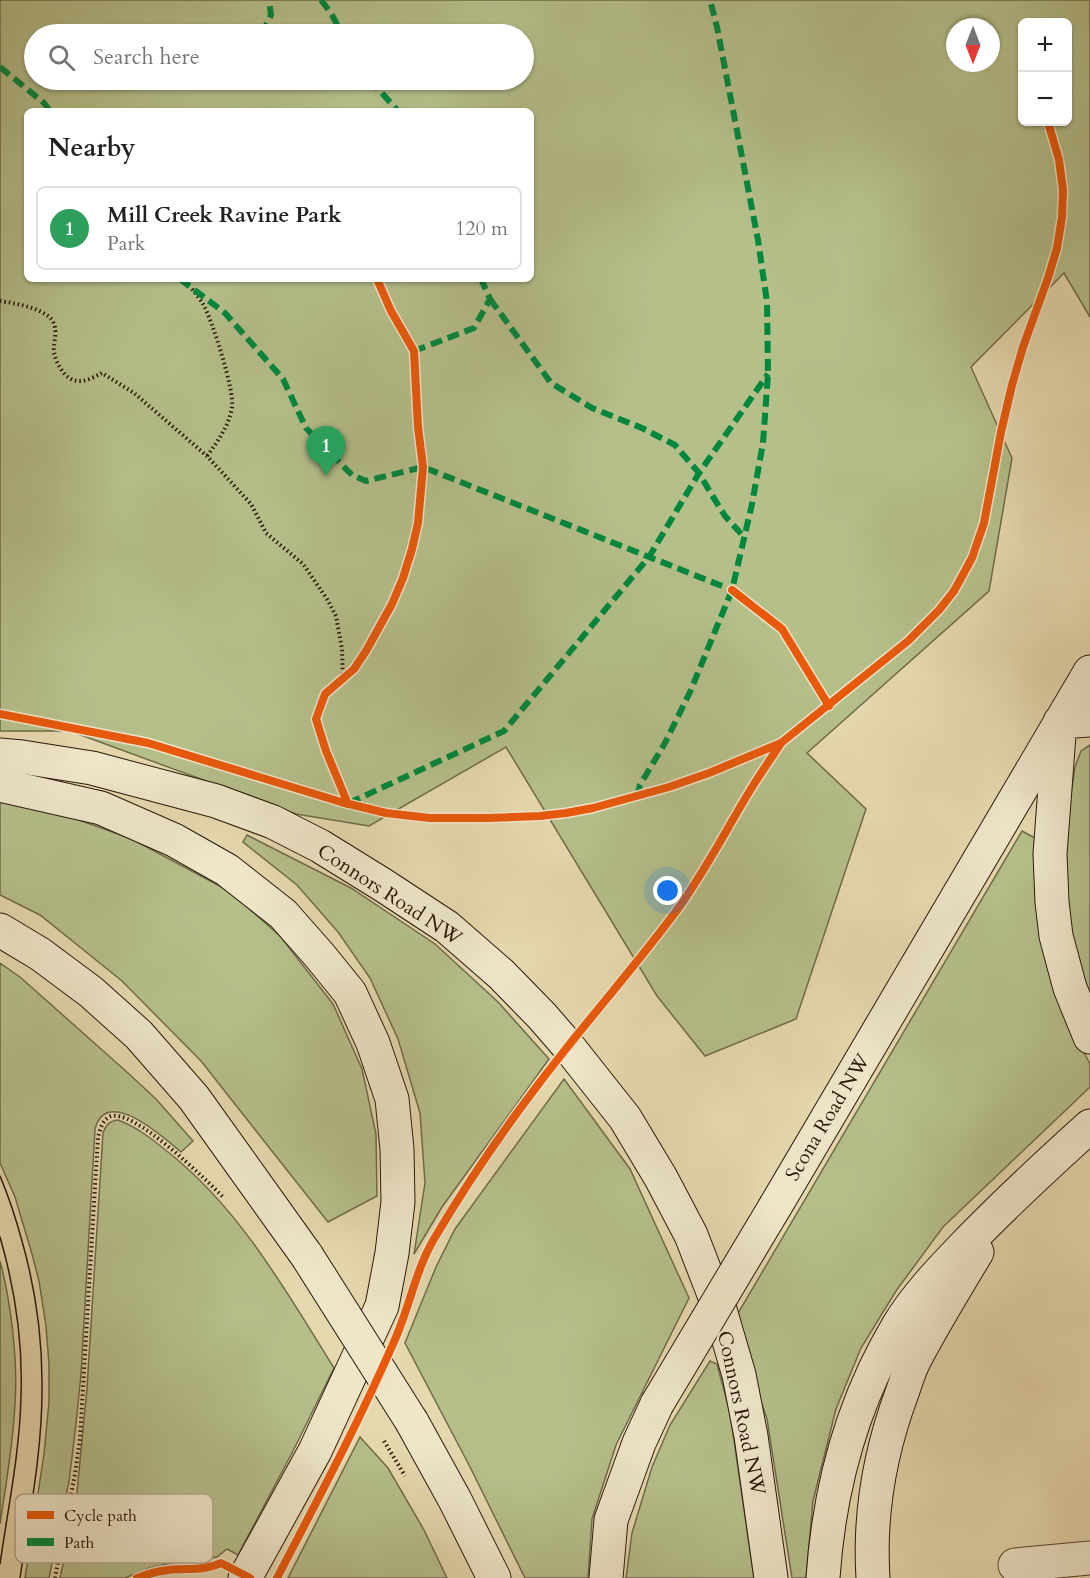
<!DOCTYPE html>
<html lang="en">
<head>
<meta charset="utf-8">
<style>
	:root { --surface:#fff; --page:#f6f6f6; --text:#202124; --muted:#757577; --line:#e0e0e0; --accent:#8f2418 }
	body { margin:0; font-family:Cardo,serif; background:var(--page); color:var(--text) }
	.controls { position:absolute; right:18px; top:18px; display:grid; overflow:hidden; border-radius:9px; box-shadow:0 2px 4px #0004 }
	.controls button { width:54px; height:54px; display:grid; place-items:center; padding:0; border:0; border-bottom:2px solid var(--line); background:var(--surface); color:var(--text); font:30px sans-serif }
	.compass { position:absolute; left:946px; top:18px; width:54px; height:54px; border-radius:50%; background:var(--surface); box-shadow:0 2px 4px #0004; rotate:180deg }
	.you { position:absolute; left:668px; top:891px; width:21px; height:21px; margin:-15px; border:4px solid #fff; border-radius:50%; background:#1a73e8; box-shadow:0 0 0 9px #1a73e833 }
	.badge { display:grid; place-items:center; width:39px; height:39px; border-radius:50%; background:var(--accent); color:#fff; font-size:20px; font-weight:700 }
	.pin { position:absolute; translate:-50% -50px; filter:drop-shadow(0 2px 3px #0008) }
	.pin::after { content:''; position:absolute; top:32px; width:21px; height:18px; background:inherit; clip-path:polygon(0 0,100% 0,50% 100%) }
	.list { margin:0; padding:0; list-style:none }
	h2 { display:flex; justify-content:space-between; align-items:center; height:78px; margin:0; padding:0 24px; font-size:26px }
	h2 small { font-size:20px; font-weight:400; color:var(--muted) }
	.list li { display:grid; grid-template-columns:39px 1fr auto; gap:18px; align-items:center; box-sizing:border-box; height:84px; margin:0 12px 12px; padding:0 12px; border:2px solid var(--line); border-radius:9px }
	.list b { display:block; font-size:22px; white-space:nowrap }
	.list p { margin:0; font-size:20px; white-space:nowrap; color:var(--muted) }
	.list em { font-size:20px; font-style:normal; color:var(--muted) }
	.icon { flex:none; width:33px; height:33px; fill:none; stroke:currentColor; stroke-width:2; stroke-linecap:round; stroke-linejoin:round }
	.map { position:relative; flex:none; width:1090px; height:1578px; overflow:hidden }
	.search { position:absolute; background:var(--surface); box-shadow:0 2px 4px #0004; left:24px; top:24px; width:510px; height:66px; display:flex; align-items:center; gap:15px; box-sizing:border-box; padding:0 21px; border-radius:33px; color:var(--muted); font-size:22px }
	.panel { position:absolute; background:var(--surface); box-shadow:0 2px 4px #0004; left:24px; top:108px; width:510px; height:174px; border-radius:9px }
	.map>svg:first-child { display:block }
	.green { fill:#b5bf8a; stroke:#6f6b4a; stroke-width:1.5; fill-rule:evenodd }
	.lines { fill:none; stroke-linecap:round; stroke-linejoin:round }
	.minor-casing { stroke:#584732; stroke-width:35 }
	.secondary-casing { stroke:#291709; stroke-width:35 }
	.path { stroke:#291709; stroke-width:4; stroke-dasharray:1.5 3; stroke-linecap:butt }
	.minor { stroke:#efe6ca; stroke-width:33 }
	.secondary { stroke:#efe6ca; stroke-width:33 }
	.tram { stroke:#291709; stroke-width:1.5 }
	.secondary-bridge-casing { stroke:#291709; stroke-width:35; stroke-linecap:butt }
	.path-bridge { stroke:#291709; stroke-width:4; stroke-dasharray:1.5 3; stroke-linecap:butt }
	.secondary-bridge { stroke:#efe6ca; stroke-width:33 }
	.quiet { stroke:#00873e; stroke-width:6; stroke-dasharray:12 6; stroke-linecap:butt }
	.cycleway-casing { stroke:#efe6ca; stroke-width:11 }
	.cycleway { stroke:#e8590c; stroke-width:8 }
	.labels { text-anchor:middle; stroke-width:5; stroke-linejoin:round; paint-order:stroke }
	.street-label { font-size:20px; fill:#291709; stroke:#efe6ca }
	.key { fill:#efe6ca; stroke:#b4a890; stroke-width:1.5 }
	.key-label { font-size:16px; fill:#291709 }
</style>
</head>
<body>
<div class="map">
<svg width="1090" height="1578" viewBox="0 0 1090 1578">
	<rect width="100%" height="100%" fill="#e6d8ae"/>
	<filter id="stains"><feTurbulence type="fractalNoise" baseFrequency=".00333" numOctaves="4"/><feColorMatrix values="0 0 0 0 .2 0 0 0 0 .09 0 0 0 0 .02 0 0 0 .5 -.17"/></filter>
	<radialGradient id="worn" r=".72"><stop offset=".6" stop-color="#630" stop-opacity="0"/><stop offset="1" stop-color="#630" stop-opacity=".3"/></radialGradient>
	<!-- green -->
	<g class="green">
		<path d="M0,0H1090V317L1064,273L971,367L1012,458L989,591L807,753L866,809L796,1019L705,1056L657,996L506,747L369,826L296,814L70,731H0ZM1022,22H1068V122H1022ZM955,27H991V63H955ZM34,34H524V80H34ZM27,111H531V279H27Z"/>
		<polygon points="1090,745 1090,1000 1077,961 1066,904 1064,842 1075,767 1081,751"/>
		<polygon points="0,801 65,815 132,839 229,891 280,936 333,1004 362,1069 376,1134 377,1196 328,1222 201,1061 122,981 40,915 0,895"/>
		<polygon points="1022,831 1035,838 1066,1018 1090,1064 1090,1087 943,1227 896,1291 861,1348 836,1409 813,1501 806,1578 792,1578 767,1419 734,1320"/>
		<polygon points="247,835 351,888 435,944 498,1002 549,1059 442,1207 414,1254 425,1183 420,1113 398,1039 370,978 338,932 297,885 243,842"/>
		<path d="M0,963L20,977L128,1073L156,1099L193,1141L181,1152C163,1137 106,1085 95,1129L81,1374L76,1424L69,1482L49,1578H25L44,1454L49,1402V1364L46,1326L39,1281L32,1254L15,1197L0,1163Z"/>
		<polygon points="564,1079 630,1169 689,1298 616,1445 592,1519 588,1578 525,1578 470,1467 405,1343 436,1267 455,1229"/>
		<path d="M118,1120C137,1127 152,1139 168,1152C240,1209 286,1291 334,1368L293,1451L238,1555L227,1549L217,1557L172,1563L149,1568L125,1578H60L76,1503L87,1388L103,1133C106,1125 109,1121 118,1120Z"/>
		<path d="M0,1261C11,1302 18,1361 15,1404C13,1445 6,1484 0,1524Z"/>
		<polygon points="710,1361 717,1364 730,1413 754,1578 626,1578 632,1533 652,1467 670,1425"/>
		<polygon points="360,1437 388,1468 424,1530 447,1578 288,1578"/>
	</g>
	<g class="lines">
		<defs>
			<polyline id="minor" points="1015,1565 1090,1558"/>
			<g id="secondary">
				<polyline points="1090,720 1060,722 1050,854 1052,902 1056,936 1070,988 1090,1037"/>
				<polyline points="0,755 22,757 92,768 216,801 273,822 320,846 383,885 447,927 501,974 542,1016 568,1046 625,1118 661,1178 691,1235 720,1310 739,1375 751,1436 771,1578"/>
				<polyline points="0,785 101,808 174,840 227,870 283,914 320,956 350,993 373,1043 392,1099 397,1149 398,1202 392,1253 382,1306 315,1451 245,1578"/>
				<polyline points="0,930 40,954 91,992 139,1035 194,1098 307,1256"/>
				<polyline points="776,1205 1090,672"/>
				<polyline points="412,1422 455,1500 494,1578"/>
				<polyline points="606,1578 611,1520 639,1443 657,1404"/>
				<path d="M823,1578C829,1490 852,1403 898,1326C917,1294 945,1266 971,1239C1009,1200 1049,1163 1090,1126"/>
				<path d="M873,1578C869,1515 880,1452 902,1393C906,1382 909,1370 915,1359C934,1323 956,1287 977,1252"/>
			</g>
		</defs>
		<!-- minor casing -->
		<use href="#minor" class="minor-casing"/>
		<!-- secondary casing -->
		<use href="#secondary" class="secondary-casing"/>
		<!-- path -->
		<g class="path">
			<path d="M192,289C196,294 200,299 203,304C212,319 235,392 232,407C229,426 218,441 207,456"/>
			<path d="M0,301C14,303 43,308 52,320C59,331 53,341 54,352C56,364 66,382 80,381C88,381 96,376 102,373L134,393L207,456L251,504L266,533L303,564L327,599L336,616L342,649L343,680"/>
			<path d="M55,1578L75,1474L80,1438L98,1137C100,1130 102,1121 109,1117C131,1105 207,1181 223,1197"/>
		</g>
		<!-- minor -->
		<use href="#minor" class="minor"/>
		<!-- secondary -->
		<use href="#secondary" class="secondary"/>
		<!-- tram -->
		<g class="tram">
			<path d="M0,1176C9,1197 16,1219 22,1241C35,1287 42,1334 42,1382C43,1447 30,1513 20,1578"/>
			<path d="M0,1237C15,1289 23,1341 21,1395C20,1451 8,1508 0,1564"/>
		</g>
		<defs>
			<g id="secondary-bridge">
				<polyline points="307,1256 412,1422"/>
				<polyline points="657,1404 776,1205"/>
			</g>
		</defs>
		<!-- secondary-bridge casing -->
		<use href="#secondary-bridge" class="secondary-bridge-casing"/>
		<!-- path-bridge -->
		<polyline class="path-bridge" points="384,1441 405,1476"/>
		<!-- secondary-bridge -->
		<use href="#secondary-bridge" class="secondary-bridge"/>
		<!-- quiet -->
		<g class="quiet">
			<polyline points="321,0 331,13 342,34"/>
			<polyline points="262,34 271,15 269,0"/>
			<polyline points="0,67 44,103 50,111"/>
			<polyline points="370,80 398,111"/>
			<polyline points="180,279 225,313 283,379 306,428 352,475 366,481 423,467 732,590"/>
			<polyline points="490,299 551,383 592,408 642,428 675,445 699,473 710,492 725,516 745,538"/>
			<polyline points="414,351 474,328 490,299 481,279"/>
			<polyline points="637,796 640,785 665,743 690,692 732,590 752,504 763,443 768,374 767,302 758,240 717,27 710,0"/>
			<polyline points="349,803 504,731 649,557 699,473 768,374"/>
		</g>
		<defs>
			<g id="cycleway">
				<polyline points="732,590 782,629 829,706"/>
				<polyline points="0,714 148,743 341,802 386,813 430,818 488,818 540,816 566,813 593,808 669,787 709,773 781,743 908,641 939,610 954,591 972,558 984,523 1001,432 1012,385 1023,347 1048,278 1057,248 1062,217 1063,190 1059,160 1048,122"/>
				<polyline points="348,804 326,751 316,719 325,694 354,669 366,651 392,604 403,578 412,549 418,523 423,467 418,427 414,351 391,311 377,279"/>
				<path d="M137,1578C147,1574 158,1571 169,1570C186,1568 205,1571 221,1563L250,1578"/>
				<path d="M277,1578C317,1501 358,1424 393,1344C409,1310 415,1271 434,1239C474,1171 520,1106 569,1045C605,1000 643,956 677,910C706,870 728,826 754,784C763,770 772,757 781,743"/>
			</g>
		</defs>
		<!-- cycleway casing -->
		<use href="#cycleway" class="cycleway-casing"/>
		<!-- cycleway -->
		<use href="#cycleway" class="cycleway"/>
	</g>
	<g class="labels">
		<!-- street labels -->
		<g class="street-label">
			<text transform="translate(390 894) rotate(33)" y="7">Connors Road NW</text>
			<text transform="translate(827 1117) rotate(-59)" y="7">Scona Road NW</text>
			<text transform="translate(742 1413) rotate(78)" y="7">Connors Road NW</text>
		</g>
	</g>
	<!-- legend -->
	<rect x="15" y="1494" width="198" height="69" rx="9" class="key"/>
	<rect x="27" y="1511" width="27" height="8" fill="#e8590c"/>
	<rect x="27" y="1538" width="27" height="8" fill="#00873e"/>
	<g class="key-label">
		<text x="64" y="1521">Cycle path</text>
		<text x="64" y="1548">Path</text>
	</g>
	<rect width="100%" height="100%" filter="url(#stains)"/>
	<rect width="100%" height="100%" fill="url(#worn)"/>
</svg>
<div class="controls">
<button>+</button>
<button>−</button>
</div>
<svg class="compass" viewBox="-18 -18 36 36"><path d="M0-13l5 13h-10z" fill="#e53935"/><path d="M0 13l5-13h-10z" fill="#757577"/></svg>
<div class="you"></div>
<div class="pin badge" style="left:326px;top:476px;background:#2e9e5b">1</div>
<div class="search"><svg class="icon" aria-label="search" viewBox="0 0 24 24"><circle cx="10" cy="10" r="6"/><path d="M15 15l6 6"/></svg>Search here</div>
<section class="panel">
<h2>Nearby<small></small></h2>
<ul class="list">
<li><span class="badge" style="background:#2e9e5b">1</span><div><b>Mill Creek Ravine Park</b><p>Park</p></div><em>120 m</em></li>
</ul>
</section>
</div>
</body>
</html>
